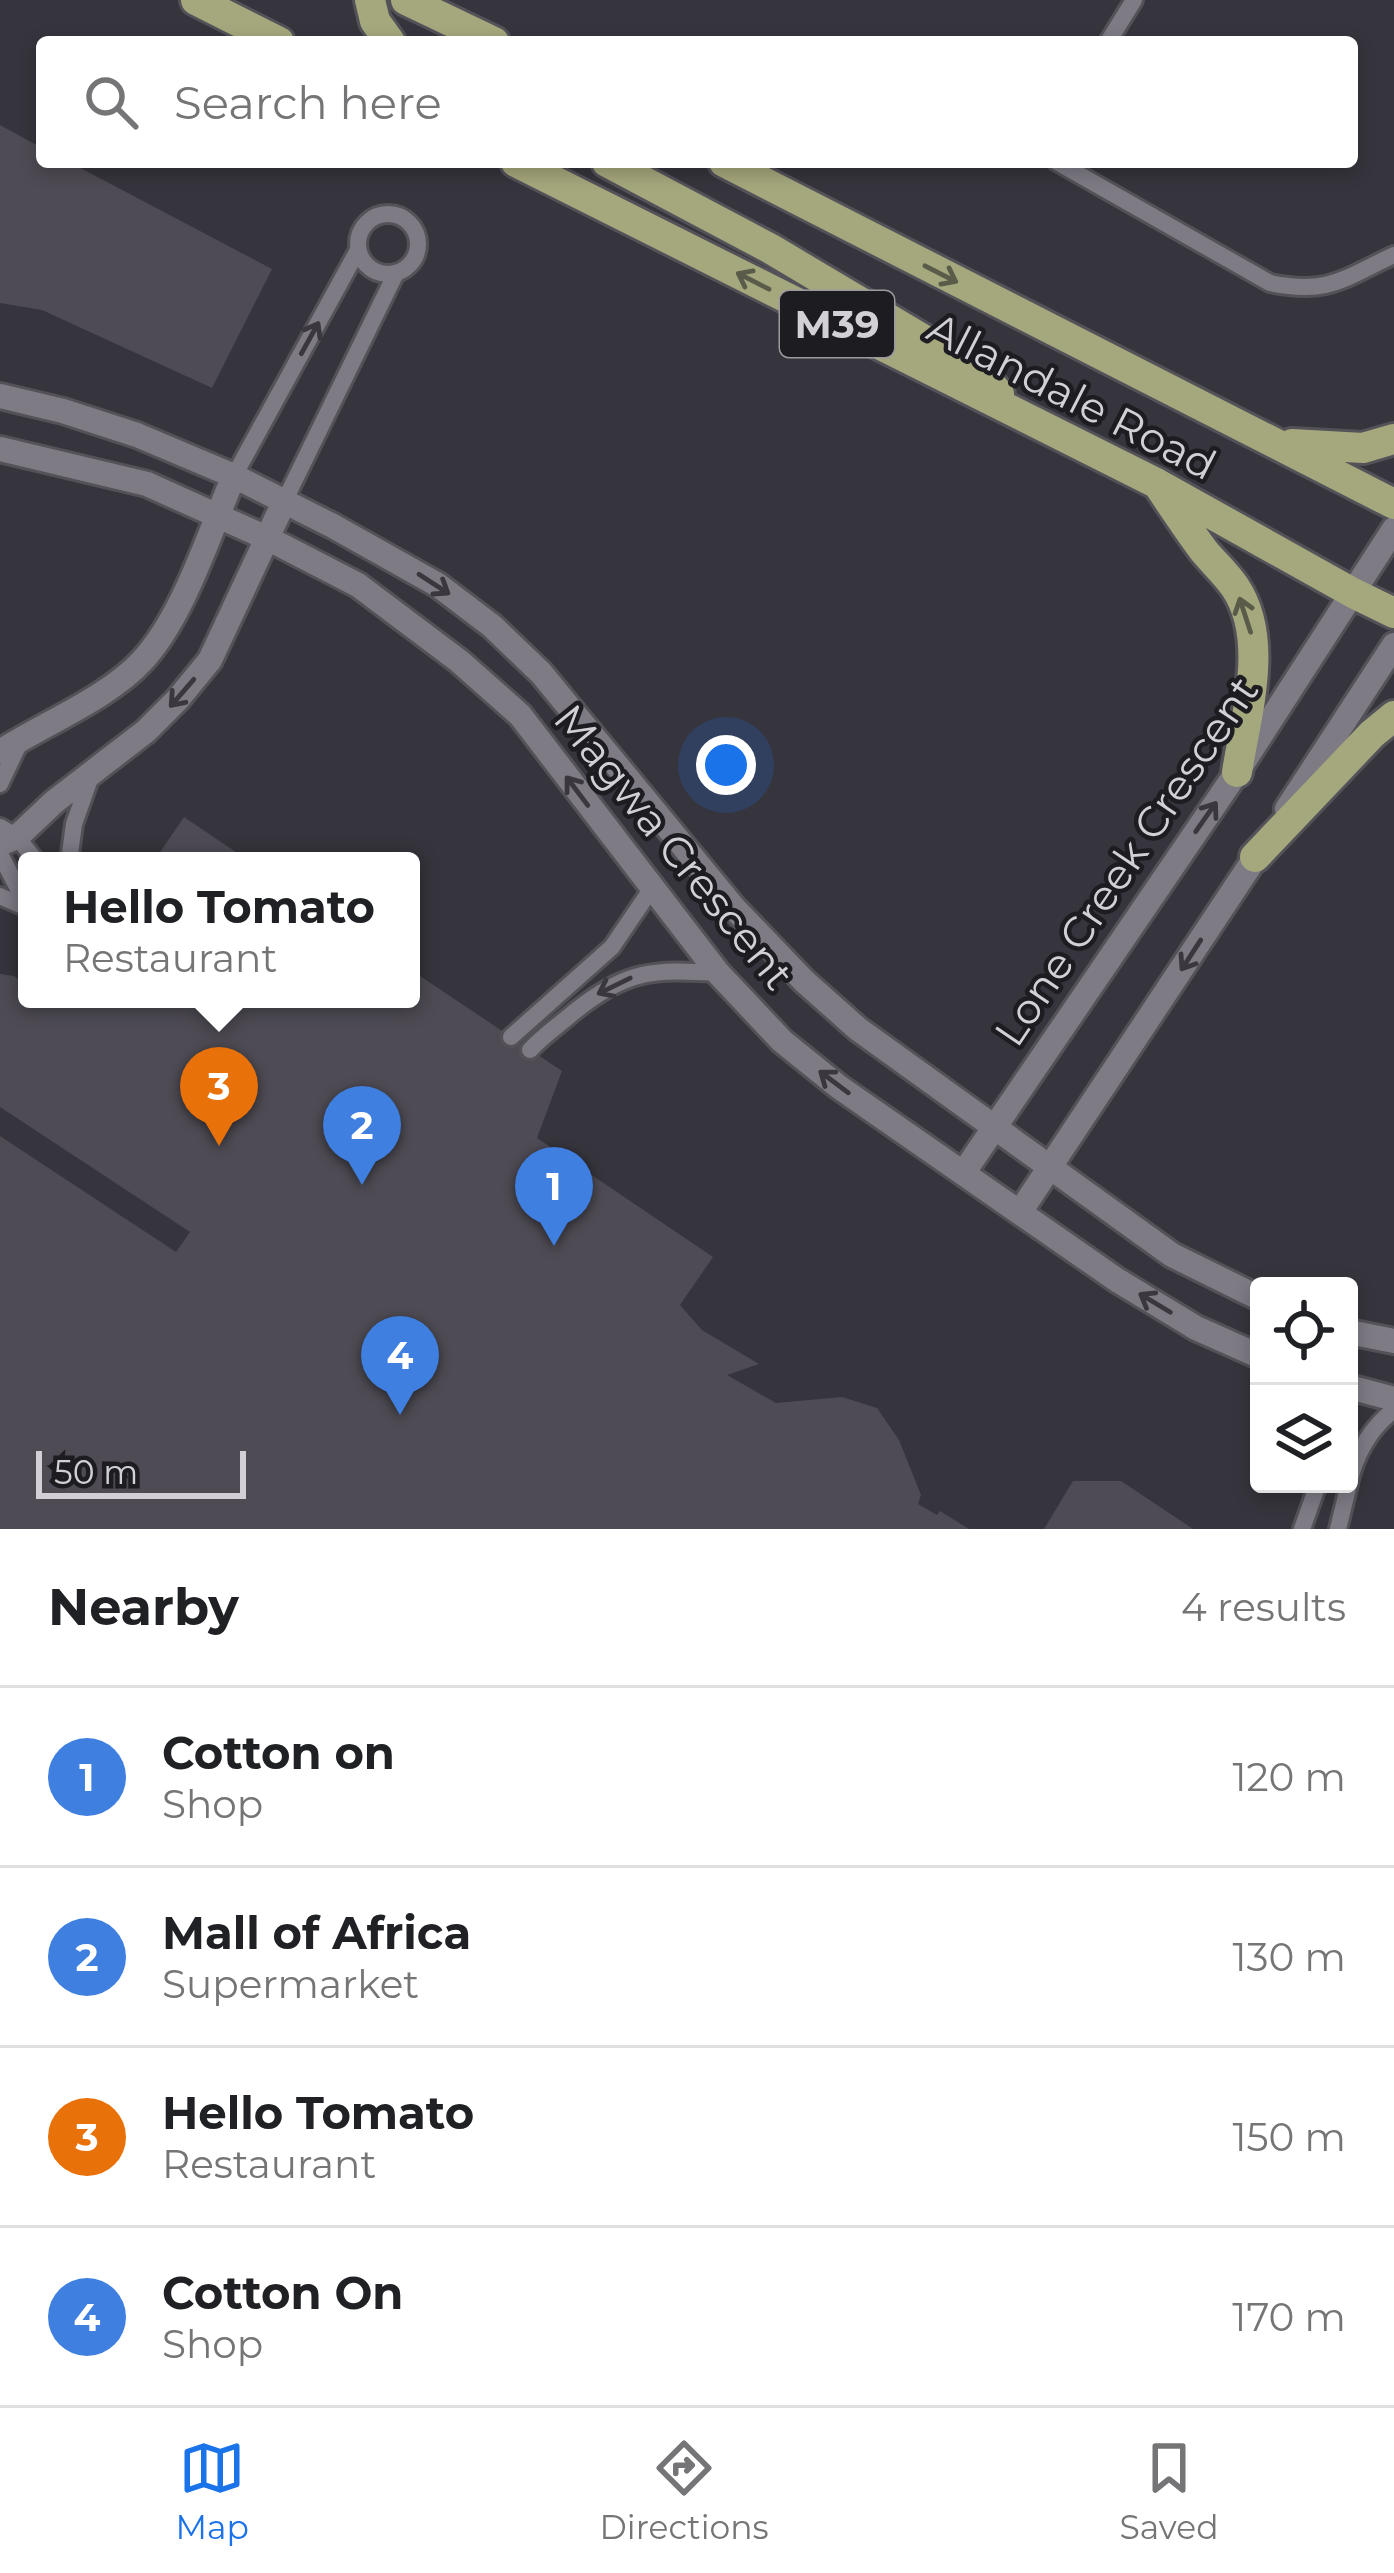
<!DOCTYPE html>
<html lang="en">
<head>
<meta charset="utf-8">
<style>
	:root { --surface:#fff; --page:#f6f6f6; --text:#202124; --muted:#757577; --line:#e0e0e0; --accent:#1a73e8 }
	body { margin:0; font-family:Montserrat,sans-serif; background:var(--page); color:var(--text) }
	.controls { position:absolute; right:36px; bottom:36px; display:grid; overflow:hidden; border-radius:12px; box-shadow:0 6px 18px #0003 }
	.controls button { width:108px; height:108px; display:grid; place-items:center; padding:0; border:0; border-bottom:3px solid var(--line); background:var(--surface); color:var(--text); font:60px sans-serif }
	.scale { position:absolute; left:36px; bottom:30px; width:210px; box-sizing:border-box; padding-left:12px; border:6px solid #d2d0d6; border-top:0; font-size:33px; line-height:42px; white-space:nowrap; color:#d2d0d6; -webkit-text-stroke:9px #1d1c20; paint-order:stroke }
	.you { position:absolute; left:726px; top:765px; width:42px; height:42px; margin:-30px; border:9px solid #fff; border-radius:50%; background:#1a73e8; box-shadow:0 0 0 18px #1a73e833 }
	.badge { display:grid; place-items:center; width:78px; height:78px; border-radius:50%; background:var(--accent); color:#fff; font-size:39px; font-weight:700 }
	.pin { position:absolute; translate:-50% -99px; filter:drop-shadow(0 3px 6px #0008) }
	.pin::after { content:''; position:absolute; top:63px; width:42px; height:36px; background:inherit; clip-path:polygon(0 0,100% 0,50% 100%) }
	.popup { position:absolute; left:18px; top:852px; width:402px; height:156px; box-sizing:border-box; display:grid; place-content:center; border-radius:12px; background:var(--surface); filter:drop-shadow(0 3px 9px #0005); font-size:39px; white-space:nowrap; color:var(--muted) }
	.popup b { font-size:45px; color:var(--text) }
	.popup::after { content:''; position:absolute; left:50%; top:100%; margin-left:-24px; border:24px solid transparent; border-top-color:var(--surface) }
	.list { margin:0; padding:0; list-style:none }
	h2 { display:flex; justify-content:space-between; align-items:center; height:156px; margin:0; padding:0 48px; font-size:51px }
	h2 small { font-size:39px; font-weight:400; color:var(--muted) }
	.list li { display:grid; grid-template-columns:78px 1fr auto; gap:36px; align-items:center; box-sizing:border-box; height:180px; padding:0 48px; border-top:3px solid var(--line) }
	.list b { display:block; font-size:45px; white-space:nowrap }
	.list p { margin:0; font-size:39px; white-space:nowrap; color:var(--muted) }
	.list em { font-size:39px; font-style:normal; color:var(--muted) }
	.icon { flex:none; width:66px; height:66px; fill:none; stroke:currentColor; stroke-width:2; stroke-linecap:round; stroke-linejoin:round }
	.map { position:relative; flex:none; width:1394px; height:1529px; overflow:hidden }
	.search { position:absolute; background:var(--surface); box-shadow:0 6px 18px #0003; left:36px; right:36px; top:36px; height:132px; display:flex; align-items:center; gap:30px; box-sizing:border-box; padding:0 42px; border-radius:12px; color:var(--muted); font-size:45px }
	.sheet { height:876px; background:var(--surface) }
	nav { display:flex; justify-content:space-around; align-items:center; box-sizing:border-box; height:168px; border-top:3px solid var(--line); background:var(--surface); font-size:33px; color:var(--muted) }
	nav a { display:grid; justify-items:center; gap:6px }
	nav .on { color:var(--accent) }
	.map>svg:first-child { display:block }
	.building { fill:#4e4b54 }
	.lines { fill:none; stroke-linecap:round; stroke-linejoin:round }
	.service-casing { stroke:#545259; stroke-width:22 }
	.minor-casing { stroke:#545259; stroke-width:30 }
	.tertiary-casing { stroke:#545259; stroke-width:30 }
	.primary-casing { stroke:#545259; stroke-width:36 }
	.service { stroke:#7e7b85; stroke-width:16 }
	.minor { stroke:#7e7b85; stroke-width:24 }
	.tertiary { stroke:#7e7b85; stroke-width:24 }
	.primary { stroke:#a5a77c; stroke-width:30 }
	.oneway { stroke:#5a5b49 }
	.oneway2 { stroke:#3a383e }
	.labels { text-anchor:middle; stroke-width:9; stroke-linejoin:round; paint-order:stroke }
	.shield { fill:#1d1c20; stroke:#9c9a9f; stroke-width:3 }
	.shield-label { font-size:39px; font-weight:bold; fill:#d2d0d6 }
	.street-label { font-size:42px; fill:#d2d0d6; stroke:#1d1c20 }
</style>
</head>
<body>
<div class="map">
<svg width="1394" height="1529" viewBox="0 0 1394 1529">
	<rect width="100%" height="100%" fill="#36343c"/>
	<!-- building -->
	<g class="building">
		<polygon points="0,125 42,148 42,162 69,162 272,269 212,388 42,310 0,303"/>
		<polygon points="184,817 249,861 154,861"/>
		<polygon points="411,970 562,1071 537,1138 713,1257 680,1305 702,1330 759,1364 727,1375 776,1403 842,1397 877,1408 899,1440 921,1495 918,1504 937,1515 940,1511 969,1529 0,1529 0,1136 176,1252 190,1232 0,1107 0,974 14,976 27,985 27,999 48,999 57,1005 61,999 411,999"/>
		<polygon points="1073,1481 1121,1481 1193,1529 1044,1529"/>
	</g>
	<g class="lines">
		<defs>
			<g id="service">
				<polyline points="1108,42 1134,0"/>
				<path d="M1057,162L1270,283C1328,295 1343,279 1394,255"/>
				<circle cx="388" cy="244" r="30"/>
				<polyline points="234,476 358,250"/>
				<polyline points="284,502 396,273"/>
				<polyline points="0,784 20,742"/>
				<polyline points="0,827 17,837 36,861"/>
				<polyline points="0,854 27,906"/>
				<polyline points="69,861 74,824 91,776"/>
				<polyline points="0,896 27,908"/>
				<polyline points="511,1037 612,947 652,888"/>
				<path d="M530,1050C543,1036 559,1025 574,1012C626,970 653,969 718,973"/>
				<path d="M1349,1483C1356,1454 1370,1428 1394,1410"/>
				<polyline points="1302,1529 1318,1484"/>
				<polyline points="1338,1529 1349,1484"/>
			</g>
			<g id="minor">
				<path d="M0,752C43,724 108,698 142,661C184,616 209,533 234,476"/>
				<polyline points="0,844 17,837 54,802 146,731 178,699 210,660 284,502"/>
			</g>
			<g id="tertiary">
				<polyline points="0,396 63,411 137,435 234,476 333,526 438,585 492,626 541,673 734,908 804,981 858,1029 1172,1255 1259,1298"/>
				<polyline points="0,449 147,484 269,539 358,585 459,661 520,715 718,973 782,1041 839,1087 1117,1280 1196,1328 1259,1356"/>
				<polyline points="1287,809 1394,645"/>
				<polyline points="964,1172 1237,772 1394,529"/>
				<polyline points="1020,1212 1265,843"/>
				<polyline points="1349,1332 1394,1341"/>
				<polyline points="1349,1387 1394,1399"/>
			</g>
			<g id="primary">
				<polyline points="196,0 279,42"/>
				<polyline points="370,0 375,21 390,42"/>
				<polyline points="406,0 494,42"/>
				<polyline points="516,162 1158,484 1353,593 1394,613"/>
				<polyline points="607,162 771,249 961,362 985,378 999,394"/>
				<polyline points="724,162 1394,504"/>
				<polyline points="1292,444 1363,448 1394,439"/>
				<path d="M1161,489C1175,510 1189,531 1204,551C1214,563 1226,574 1235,587C1270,639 1246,715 1237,772"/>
				<polyline points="1255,857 1372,734 1394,716"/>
			</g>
		</defs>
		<!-- service casing -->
		<use href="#service" class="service-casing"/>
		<!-- minor casing -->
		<use href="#minor" class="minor-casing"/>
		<!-- tertiary casing -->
		<use href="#tertiary" class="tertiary-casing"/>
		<!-- primary casing -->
		<use href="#primary" class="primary-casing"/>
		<!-- service -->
		<use href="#service" class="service"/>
		<!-- minor -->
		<use href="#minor" class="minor"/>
		<!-- tertiary -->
		<use href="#tertiary" class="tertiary"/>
		<!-- primary -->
		<use href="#primary" class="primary"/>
	</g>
	<!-- one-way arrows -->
	<defs><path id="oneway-shaft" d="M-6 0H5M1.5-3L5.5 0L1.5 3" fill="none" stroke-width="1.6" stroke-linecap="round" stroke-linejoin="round" transform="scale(3)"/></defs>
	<g class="oneway">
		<use href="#oneway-shaft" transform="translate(941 274) rotate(27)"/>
		<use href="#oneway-shaft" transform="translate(753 281) rotate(-153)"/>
		<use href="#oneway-shaft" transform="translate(1245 615) rotate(-108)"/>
	</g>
	<g class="oneway2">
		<use href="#oneway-shaft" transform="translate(310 338) rotate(-61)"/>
		<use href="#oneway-shaft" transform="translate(434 584) rotate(33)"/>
		<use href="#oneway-shaft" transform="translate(182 693) rotate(131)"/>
		<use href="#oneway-shaft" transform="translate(577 791) rotate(-127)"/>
		<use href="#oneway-shaft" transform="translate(1206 817) rotate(-55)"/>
		<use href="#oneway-shaft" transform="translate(1191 955) rotate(123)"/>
		<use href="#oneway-shaft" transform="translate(614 986) rotate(154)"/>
		<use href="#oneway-shaft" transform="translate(834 1082) rotate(-143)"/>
		<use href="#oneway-shaft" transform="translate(1155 1303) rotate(-149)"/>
	</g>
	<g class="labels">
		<!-- shield labels -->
		<rect class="shield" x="780" y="291" width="114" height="66" rx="9"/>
		<g class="shield-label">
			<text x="837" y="338">M39</text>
		</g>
		<!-- street labels -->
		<g class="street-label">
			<text transform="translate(1072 396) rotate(27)" y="15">Allandale Road</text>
			<text transform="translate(674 847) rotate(51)" y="15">Magwa Crescent</text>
			<text transform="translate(1126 861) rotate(-56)" y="15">Lone Creek Crescent</text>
		</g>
	</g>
</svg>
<div class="controls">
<button><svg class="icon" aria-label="locate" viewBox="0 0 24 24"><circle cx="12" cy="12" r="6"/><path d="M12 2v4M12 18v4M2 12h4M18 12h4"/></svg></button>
<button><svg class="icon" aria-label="layers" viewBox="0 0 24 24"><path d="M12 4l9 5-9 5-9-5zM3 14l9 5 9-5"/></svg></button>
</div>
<div class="scale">50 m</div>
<div class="you"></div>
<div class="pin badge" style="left:554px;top:1246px;background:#3f7fe0">1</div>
<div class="pin badge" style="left:362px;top:1185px;background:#3f7fe0">2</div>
<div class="pin badge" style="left:219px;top:1146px;background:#e8710a">3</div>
<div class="popup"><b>Hello Tomato</b>Restaurant</div>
<div class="pin badge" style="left:400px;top:1415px;background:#3f7fe0">4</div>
<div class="search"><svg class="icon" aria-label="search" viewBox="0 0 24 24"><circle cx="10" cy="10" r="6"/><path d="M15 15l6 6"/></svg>Search here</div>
</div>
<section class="sheet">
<h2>Nearby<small>4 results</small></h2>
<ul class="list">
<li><span class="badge" style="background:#3f7fe0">1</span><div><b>Cotton on</b><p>Shop</p></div><em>120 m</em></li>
<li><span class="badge" style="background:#3f7fe0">2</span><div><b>Mall of Africa</b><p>Supermarket</p></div><em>130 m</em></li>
<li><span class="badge" style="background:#e8710a">3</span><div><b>Hello Tomato</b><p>Restaurant</p></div><em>150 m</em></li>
<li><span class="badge" style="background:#3f7fe0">4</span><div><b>Cotton On</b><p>Shop</p></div><em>170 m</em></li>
</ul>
</section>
<nav>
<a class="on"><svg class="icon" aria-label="map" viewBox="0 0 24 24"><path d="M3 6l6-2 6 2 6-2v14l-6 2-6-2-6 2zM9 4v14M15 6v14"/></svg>Map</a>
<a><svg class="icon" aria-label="directions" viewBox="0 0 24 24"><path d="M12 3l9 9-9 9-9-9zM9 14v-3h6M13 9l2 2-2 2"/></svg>Directions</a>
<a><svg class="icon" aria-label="saved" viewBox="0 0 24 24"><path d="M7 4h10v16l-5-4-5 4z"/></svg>Saved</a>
</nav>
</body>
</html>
